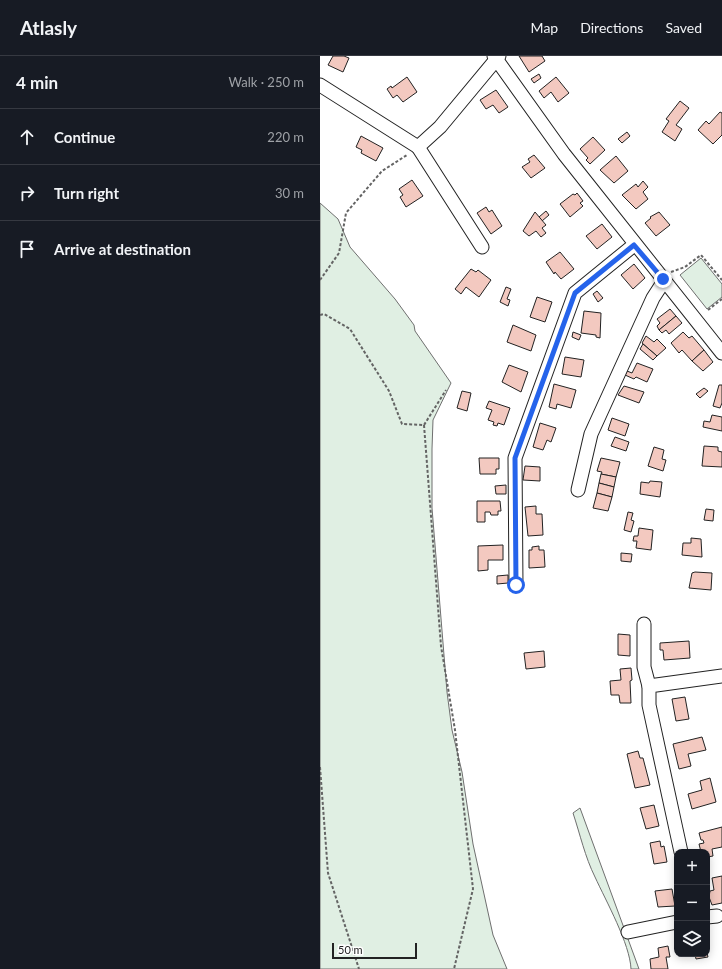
<!DOCTYPE html>
<html lang="en">
<head>
<meta charset="utf-8">
<style>
	:root { --surface:#171b24; --page:#20242c; --text:#f1f3f6; --muted:#9ea1a6; --line:#363941 }
	body { margin:0; font-family:Lato,sans-serif; background:var(--page); color:var(--text) }
	.controls { position:absolute; right:12px; bottom:12px; display:grid; overflow:hidden; border-radius:8px; box-shadow:0 2px 10px #0003 }
	.controls button { width:36px; height:36px; display:grid; place-items:center; padding:0; border:0; border-bottom:1px solid var(--line); background:var(--surface); color:var(--text); font:20px sans-serif }
	.scale { position:absolute; left:12px; bottom:10px; width:85px; box-sizing:border-box; padding-left:4px; border:2px solid #222; border-top:0; font-size:11px; line-height:14px; white-space:nowrap; color:#222; -webkit-text-stroke:3px #fff; paint-order:stroke }
	.stop { position:absolute; width:12px; height:12px; margin:-9px; border:3px solid #2563eb; border-radius:50%; background:#fff }
	.stop.end { background:#2563eb; border-color:#fff; box-shadow:0 1px 4px #0008 }
	.list { margin:0; padding:0; list-style:none }
	h2 { display:flex; justify-content:space-between; align-items:center; height:52px; margin:0; padding:0 16px; font-size:17px }
	h2 small { font-size:13px; font-weight:400; color:var(--muted) }
	.list li { display:grid; grid-template-columns:26px 1fr auto; gap:12px; align-items:center; box-sizing:border-box; height:56px; padding:0 16px; border-top:1px solid var(--line) }
	.list b { display:block; font-size:15px; white-space:nowrap }
	.list em { font-size:13px; font-style:normal; color:var(--muted) }
	.icon { flex:none; width:22px; height:22px; fill:none; stroke:currentColor; stroke-width:2; stroke-linecap:round; stroke-linejoin:round }
	.map { position:relative; flex:none; width:402px; height:913px; overflow:hidden }
	header { display:flex; align-items:center; gap:24px; box-sizing:border-box; height:56px; padding:0 20px; background:var(--surface); border-bottom:1px solid var(--line) }
	header strong { font-size:19px }
	nav { display:flex; gap:22px; margin-inline-start:auto; font-size:14px }
	main { display:flex }
	aside { flex:1; background:var(--surface) }
	.map>svg:first-child { display:block }
	.green { fill:#e0efe3; stroke:#6f6f6f }
	.building { fill:#f3c9c0; stroke:#222 }
	.lines { fill:none; stroke-linecap:round; stroke-linejoin:round }
	.minor-casing { stroke:#222; stroke-width:15 }
	.path { stroke:#646464; stroke-width:2; stroke-dasharray:3 2; stroke-linecap:butt }
	.minor { stroke:#fff; stroke-width:13 }
	.route { stroke:#2563eb; stroke-width:5 }
</style>
</head>
<body>
<header>
<strong>Atlasly</strong>
<nav><a>Map</a><a>Directions</a><a>Saved</a></nav>
</header>
<main>
<aside>
<h2>4 min<small>Walk · 250 m</small></h2>
<ul class="list">
<li><svg class="icon" aria-label="ahead" viewBox="0 0 24 24"><path d="M12 20V5M6 11l6-6 6 6"/></svg><div><b>Continue</b></div><em>220 m</em></li>
<li><svg class="icon" aria-label="right" viewBox="0 0 24 24"><path d="M7 20v-9h11M14 6l5 5-5 5"/></svg><div><b>Turn right</b></div><em>30 m</em></li>
<li><svg class="icon" aria-label="arrive" viewBox="0 0 24 24"><path d="M6 21V4h12l-3 4 3 4H6"/></svg><div><b>Arrive at destination</b></div></li>
</ul>
</aside>
<div class="map">
<svg width="402" height="913" viewBox="0 0 402 913">
	<rect width="100%" height="100%" fill="#fff"/>
	<!-- green -->
	<g class="green">
		<polygon points="0,147 18,163 30,191 75,243 94,269 95,275 131,327 113,364 112,393 112,452 127,636 132,674 142,716 153,788 173,879 187,913 0,913"/>
		<polygon points="381,202 402,228 402,241 387,253 360,219"/>
		<path d="M260,752L319,913H311C310,888 286,845 275,821C265,801 260,778 253,757Z"/>
	</g>
	<!-- building -->
	<g class="building">
		<polygon points="13,0 24,0 29,2 23,16 8,9"/>
		<polygon points="199,0 222,0 225,5 209,16"/>
		<polygon points="219,18 221,22 214,27 211,23"/>
		<polygon points="87,21 97,36 83,46 77,39 73,42 67,33 71,30 72,32"/>
		<polygon points="236,21 249,37 238,46 231,36 224,42 219,35"/>
		<polygon points="176,34 188,51 179,57 173,49 166,53 160,44"/>
		<polygon points="360,45 369,52 356,69 362,73 355,85 342,76 349,65 346,63"/>
		<polygon points="400,56 402,57 402,79 393,88 378,74 386,65 389,68"/>
		<polygon points="307,76 310,80 302,87 298,83"/>
		<polygon points="41,80 63,92 56,105 41,97 42,94 36,91"/>
		<polygon points="273,81 285,94 270,108 266,104 268,102 260,93"/>
		<polygon points="214,99 225,112 211,122 202,111 210,106 208,103"/>
		<polygon points="296,100 308,115 294,127 280,114"/>
		<polygon points="92,124 103,140 86,151 80,141 83,139 79,133"/>
		<polygon points="323,125 328,131 323,136 328,143 316,153 302,139 316,128 318,131"/>
		<polygon points="257,137 263,145 260,147 263,150 250,161 240,148 253,138 255,139"/>
		<polygon points="166,151 169,156 172,154 182,170 171,178 157,157"/>
		<polygon points="226,155 229,159 222,165 219,161"/>
		<polygon points="215,156 226,169 222,172 226,177 221,181 216,175 209,180 203,175"/>
		<polygon points="339,156 350,169 336,180 325,167 331,162 330,161"/>
		<polygon points="282,168 292,181 277,193 266,180"/>
		<polygon points="240,196 254,213 241,223 235,216 234,218 226,206"/>
		<polygon points="314,208 325,222 313,233 301,219"/>
		<polygon points="151,213 156,216 158,214 171,224 159,241 146,231 141,238 135,233"/>
		<polygon points="186,231 191,233 187,243 190,244 188,250 180,246"/>
		<polygon points="277,235 283,242 278,246 273,238"/>
		<polygon points="217,241 232,246 225,266 210,261"/>
		<polygon points="350,253 356,260 339,274 337,270 340,267 337,263"/>
		<polygon points="264,255 281,257 280,282 276,281 276,279 261,277"/>
		<polygon points="356,260 362,267 349,278 346,274 342,277 339,274"/>
		<polygon points="193,269 216,279 211,295 187,286"/>
		<polygon points="253,276 261,279 259,284 252,281"/>
		<polygon points="363,276 369,282 372,280 384,294 372,305 362,294 359,297 351,287"/>
		<polygon points="326,280 334,286 337,283 346,292 337,300 322,287"/>
		<polygon points="323,288 337,300 333,304 320,293"/>
		<polygon points="384,294 393,306 383,315 372,305"/>
		<polygon points="245,301 264,304 261,321 242,318"/>
		<polygon points="317,307 333,313 327,326 316,321 314,323 305,319 307,315 312,317"/>
		<polygon points="189,309 208,316 201,336 182,326"/>
		<polygon points="234,328 256,334 251,352 237,348 236,353 229,351"/>
		<polygon points="399,329 402,329 402,347 400,352 393,350"/>
		<polygon points="304,330 324,336 319,347 298,339"/>
		<polygon points="384,332 388,335 380,342 376,338"/>
		<polygon points="142,335 151,337 147,355 137,352"/>
		<polygon points="169,345 190,352 184,369 178,367 177,370 173,369 174,366 168,364 172,354 166,352"/>
		<polygon points="392,359 402,361 402,375 383,371 384,365 390,366"/>
		<polygon points="292,362 309,368 305,380 288,374"/>
		<polygon points="220,367 236,372 231,386 227,384 223,394 213,391"/>
		<polygon points="295,381 309,386 306,395 291,390"/>
		<polygon points="384,390 398,391 398,395 402,396 402,411 382,410"/>
		<polygon points="334,391 344,394 342,403 346,404 343,415 328,410"/>
		<polygon points="159,402 179,402 179,413 176,413 176,418 160,418"/>
		<polygon points="281,402 300,406 296,421 281,418 282,416 277,415"/>
		<polygon points="205,410 220,411 220,425 203,424"/>
		<polygon points="281,418 296,421 294,431 279,427"/>
		<polygon points="330,425 342,426 340,441 320,438 321,426 329,427"/>
		<polygon points="279,427 294,431 292,441 277,437"/>
		<polygon points="186,429 186,438 176,438 175,430"/>
		<polygon points="277,437 292,441 288,455 273,452"/>
		<polygon points="157,445 180,445 181,455 178,455 178,459 171,459 170,456 165,456 165,466 157,466"/>
		<polygon points="216,450 216,458 222,458 223,479 208,480 205,451"/>
		<polygon points="386,453 394,454 393,465 384,464"/>
		<polygon points="308,456 313,457 311,464 314,465 311,476 304,474"/>
		<polygon points="319,472 333,474 331,494 316,492 317,485 313,485 314,480 318,480"/>
		<polygon points="371,482 381,483 382,501 362,499 363,487 371,487"/>
		<polygon points="183,489 183,504 168,504 168,514 158,515 158,490"/>
		<polygon points="219,490 219,494 224,494 225,511 209,512 209,494 212,494 212,491"/>
		<polygon points="301,497 312,498 311,506 301,505"/>
		<polygon points="375,516 392,517 391,534 369,532 372,517"/>
		<polygon points="188,519 188,527 177,528 177,520"/>
		<polygon points="298,578 310,579 310,600 298,599"/>
		<polygon points="369,585 370,602 344,604 343,594 340,594 340,587"/>
		<polygon points="224,595 225,611 206,613 204,597"/>
		<polygon points="311,612 312,624 310,625 311,647 300,647 299,639 291,639 290,625 301,624 300,613"/>
		<polygon points="365,641 369,663 356,665 352,643"/>
		<polygon points="382,681 386,694 368,698 371,710 359,713 353,688"/>
		<polygon points="318,695 320,702 323,702 330,729 315,732 307,698"/>
		<polygon points="390,722 396,746 372,753 368,738 382,734 380,725"/>
		<polygon points="334,749 339,770 326,773 320,752"/>
		<polygon points="402,771 402,791 392,793 393,800 387,801 387,796 381,796 379,788 384,787 383,784 381,784 379,777"/>
		<polygon points="340,785 341,791 344,790 347,806 334,808 330,787"/>
		<polygon points="402,820 402,847 392,849 389,841 390,835 394,834 392,822"/>
		<polygon points="352,833 355,850 338,851 335,835"/>
		<polygon points="348,890 350,901 346,901 348,913 331,913 330,903 339,901 338,892"/>
		<polygon points="387,897 388,901 376,903 375,898"/>
	</g>
	<g class="lines">
		<defs>
			<g id="minor">
				<polyline points="174,0 244,98 402,297"/>
				<polyline points="0,29 98,91 120,71 179,0"/>
				<polyline points="98,91 162,191"/>
				<polyline points="258,434 271,378 333,242 344,225"/>
				<polyline points="196,529 195,402 255,237 314,189"/>
				<polyline points="324,568 324,611 329,630"/>
				<polyline points="361,796 329,649 329,630 402,620"/>
				<polyline points="387,861 397,860"/>
				<polyline points="308,876 357,866"/>
			</g>
		</defs>
		<!-- minor casing -->
		<use href="#minor" class="minor-casing"/>
		<!-- path -->
		<g class="path">
			<polyline points="351,216 365,211 381,199 402,224"/>
			<polyline points="0,224 19,197 26,157 62,115 87,99"/>
			<polyline points="388,254 402,243"/>
			<polyline points="0,259 4,258 30,273 69,335 82,368 104,369 126,334"/>
			<polyline points="104,369 121,590 135,674 153,833 134,913"/>
			<polyline points="0,711 8,817 39,913"/>
		</g>
		<!-- minor -->
		<use href="#minor" class="minor"/>
	</g>
	<g class="lines">
		<!-- route -->
		<polyline class="route" points="196,529 195,402 255,237 314,189 343,223"/>
	</g>
</svg>
<div class="controls">
<button>+</button>
<button>−</button>
<button><svg class="icon" aria-label="layers" viewBox="0 0 24 24"><path d="M12 4l9 5-9 5-9-5zM3 14l9 5 9-5"/></svg></button>
</div>
<div class="scale">50 m</div>
<div class="stop" style="left:196px;top:529px"></div>
<div class="stop end" style="left:343px;top:223px"></div>
</div>
</main>
</body>
</html>
